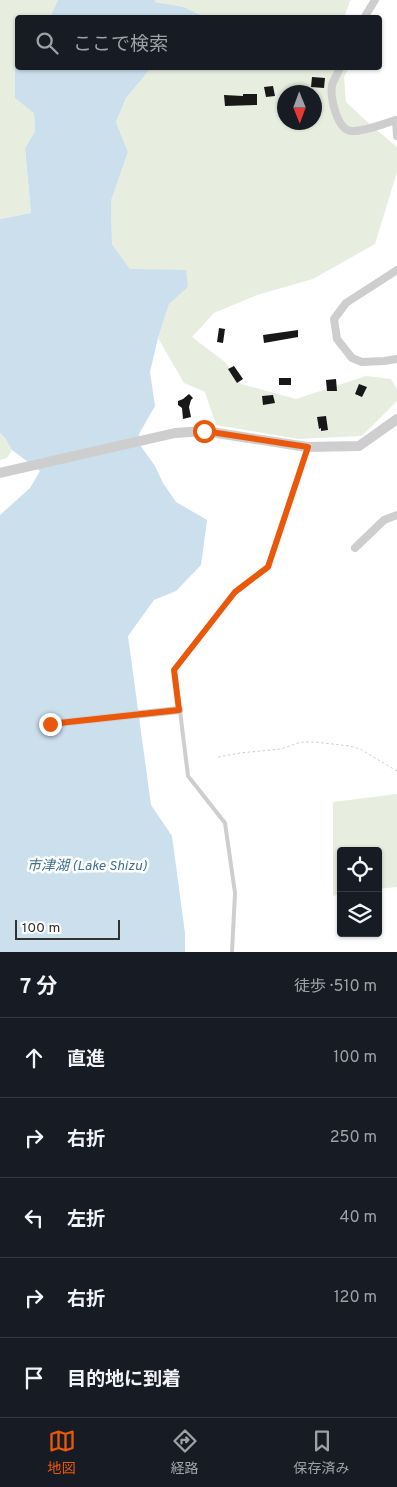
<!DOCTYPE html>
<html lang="ja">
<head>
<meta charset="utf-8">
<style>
	:root { --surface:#171b24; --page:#242831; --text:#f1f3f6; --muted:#9ea1a6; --line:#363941; --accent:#ea580c }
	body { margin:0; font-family:Overpass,"Noto Sans JP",sans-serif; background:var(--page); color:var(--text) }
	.controls { position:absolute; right:15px; bottom:15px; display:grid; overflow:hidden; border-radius:5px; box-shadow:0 1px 4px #0004 }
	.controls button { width:45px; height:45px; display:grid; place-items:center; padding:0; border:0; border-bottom:1px solid var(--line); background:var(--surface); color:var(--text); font:25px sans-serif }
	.compass { position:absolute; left:277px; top:85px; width:45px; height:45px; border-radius:50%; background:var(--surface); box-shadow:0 1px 4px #0004; rotate:179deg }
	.scale { position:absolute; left:15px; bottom:12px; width:105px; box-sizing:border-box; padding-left:5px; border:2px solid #313131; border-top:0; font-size:14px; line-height:18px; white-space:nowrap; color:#313131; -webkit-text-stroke:4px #fff; paint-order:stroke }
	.stop { position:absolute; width:15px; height:15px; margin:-11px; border:4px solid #ea580c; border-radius:50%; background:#fff }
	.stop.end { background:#ea580c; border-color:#fff; box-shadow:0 1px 5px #0008 }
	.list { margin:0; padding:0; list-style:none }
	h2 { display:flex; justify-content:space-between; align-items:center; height:65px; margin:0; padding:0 20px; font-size:21px }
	h2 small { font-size:16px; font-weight:400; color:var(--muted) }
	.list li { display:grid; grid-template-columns:32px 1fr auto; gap:15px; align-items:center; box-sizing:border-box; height:80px; padding:0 20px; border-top:1px solid var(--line) }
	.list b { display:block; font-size:19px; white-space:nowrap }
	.list em { font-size:16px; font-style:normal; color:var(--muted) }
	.icon { flex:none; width:28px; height:28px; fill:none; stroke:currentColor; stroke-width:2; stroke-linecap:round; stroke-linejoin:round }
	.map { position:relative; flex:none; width:397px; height:952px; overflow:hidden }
	.search { position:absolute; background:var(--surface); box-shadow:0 1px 4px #0004; left:15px; right:15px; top:15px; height:55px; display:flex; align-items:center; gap:12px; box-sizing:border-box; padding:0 18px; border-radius:5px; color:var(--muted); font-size:19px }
	.sheet { height:465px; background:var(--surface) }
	nav { display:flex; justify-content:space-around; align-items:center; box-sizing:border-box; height:70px; border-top:1px solid var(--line); background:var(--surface); font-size:14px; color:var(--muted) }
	nav a { display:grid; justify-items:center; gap:2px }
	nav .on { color:var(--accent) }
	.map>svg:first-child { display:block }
	.green { fill:#e7eee0; fill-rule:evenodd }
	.water { fill:#ccdfed }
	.building { fill:#181818 }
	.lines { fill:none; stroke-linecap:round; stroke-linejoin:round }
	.path { stroke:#cecece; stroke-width:1; stroke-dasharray:2.5 2.5; stroke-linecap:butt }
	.service { stroke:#cecece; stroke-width:4 }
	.minor { stroke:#cecece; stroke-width:8 }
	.tertiary { stroke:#cecece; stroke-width:10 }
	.route { stroke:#ea580c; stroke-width:6 }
	.labels { text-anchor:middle; stroke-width:5; stroke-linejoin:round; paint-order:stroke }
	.water-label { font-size:14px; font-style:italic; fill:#3e7094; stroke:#fff }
</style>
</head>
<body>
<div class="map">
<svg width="397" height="952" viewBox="0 0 397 952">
	<rect width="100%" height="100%" fill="#fff"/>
	<!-- green -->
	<g class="green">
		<polygon points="0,0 58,0 50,17 18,18 18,66 15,67 34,113 35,131 25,150 31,213 0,219"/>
		<polygon points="155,0 352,0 350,1 344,18 203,17 203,16 184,7 155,2"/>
		<path d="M151,68H349L344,77L346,102L374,128L397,147V172L375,244L313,279L257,295L214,313L192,337L225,362L241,384L296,399L366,376L391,379L397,390V401L362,436L298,439L216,425L205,392L184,383L158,338L169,303L188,287L130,269L112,244L111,201L128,152L116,122L126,98ZM284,92H314V122H284Z"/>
		<polygon points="0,433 5,438 12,450 7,458 0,460"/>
		<polygon points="397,794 397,887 378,889 378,851 341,851 341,894 333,896 333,802"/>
	</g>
	<!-- water -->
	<g class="water">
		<polygon points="58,0 155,0 155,2 184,7 203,16 203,17 50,17"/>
		<polygon points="17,66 18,68 151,68 126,98 116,122 128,152 111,201 112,244 130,269 186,270 188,287 169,304 158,338 150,372 155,406 139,434 140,445 155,466 163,483 176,502 207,520 201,565 176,591 154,600 128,636 151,805 172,836 185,933 185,952 0,952 0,515 30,488 40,471 12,450 5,438 0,433 0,219 31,213 25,149 35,131 34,113 15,98 15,67"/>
	</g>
	<!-- building -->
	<g class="building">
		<polygon points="312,77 325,78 324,88 311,87"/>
		<polygon points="273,86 275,96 266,97 264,87"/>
		<polygon points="243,94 257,94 257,105 225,106 224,95 243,96"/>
		<polygon points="219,328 225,329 223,343 217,342"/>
		<polygon points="298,330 298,337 264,343 263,335"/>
		<polygon points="234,366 243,379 237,383 228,369"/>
		<rect x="279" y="378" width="12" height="7"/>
		<polygon points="336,379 337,391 327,391 326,380"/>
		<polygon points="359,384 367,387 362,397 355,394"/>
		<polygon points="189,394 193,398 191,400 189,407 191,417 183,419 182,408 178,405 178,401 183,399"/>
		<polygon points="273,395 275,403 263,405 262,396"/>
		<polygon points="326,416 328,430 321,431 321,428 319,429 317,417"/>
	</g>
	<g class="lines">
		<!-- path -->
		<polyline class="path" points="218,757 240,753 281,749 301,742 315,742 350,746 360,749 397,771"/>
		<!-- service -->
		<polyline class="service" points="232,952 235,893 225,823 188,776 175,670 235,592 268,567 307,447"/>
		<!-- minor -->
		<g class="minor">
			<polyline points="364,18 375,0"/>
			<path d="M340,68C338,73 334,79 332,85C330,97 337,131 352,131C365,132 384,123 397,120"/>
			<polyline points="396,120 397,136"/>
			<polyline points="397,270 346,303 334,319 337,339 352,358 362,362 384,361 397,359"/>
			<polyline points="355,548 384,520 397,515"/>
			<polyline points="50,724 179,710"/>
		</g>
		<!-- tertiary -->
		<polyline class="tertiary" points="0,473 175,433 204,431 307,447 359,446 397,419"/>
	</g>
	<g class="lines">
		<!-- route -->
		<polyline class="route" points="50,724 179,710 174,670 235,592 268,567 308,447 204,431"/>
	</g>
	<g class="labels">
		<!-- water labels -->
		<g class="water-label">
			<text x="87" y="870">市津湖 (Lake Shizu)</text>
		</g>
	</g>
</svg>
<div class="controls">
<button><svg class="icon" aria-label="locate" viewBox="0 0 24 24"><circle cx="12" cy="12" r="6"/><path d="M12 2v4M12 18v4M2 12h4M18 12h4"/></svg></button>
<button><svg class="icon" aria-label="layers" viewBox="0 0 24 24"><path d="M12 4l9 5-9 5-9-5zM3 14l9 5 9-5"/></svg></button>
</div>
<svg class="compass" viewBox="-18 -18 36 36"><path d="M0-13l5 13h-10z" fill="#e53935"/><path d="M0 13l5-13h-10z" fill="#9ea1a6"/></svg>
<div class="scale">100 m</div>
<div class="stop" style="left:204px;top:431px"></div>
<div class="stop end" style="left:50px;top:724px"></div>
<div class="search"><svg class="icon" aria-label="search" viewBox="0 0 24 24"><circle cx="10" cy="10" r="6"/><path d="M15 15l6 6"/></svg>ここで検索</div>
</div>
<section class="sheet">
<h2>7 分<small>徒歩 · 510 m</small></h2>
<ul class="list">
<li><svg class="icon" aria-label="ahead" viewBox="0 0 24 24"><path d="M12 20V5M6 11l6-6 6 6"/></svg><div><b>直進</b></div><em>100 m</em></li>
<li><svg class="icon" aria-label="right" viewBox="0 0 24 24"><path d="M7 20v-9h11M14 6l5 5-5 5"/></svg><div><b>右折</b></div><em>250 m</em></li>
<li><svg class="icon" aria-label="left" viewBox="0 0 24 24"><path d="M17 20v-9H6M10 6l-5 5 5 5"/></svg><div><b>左折</b></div><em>40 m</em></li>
<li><svg class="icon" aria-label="right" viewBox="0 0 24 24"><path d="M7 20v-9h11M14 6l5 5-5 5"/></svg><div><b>右折</b></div><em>120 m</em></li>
<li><svg class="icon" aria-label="arrive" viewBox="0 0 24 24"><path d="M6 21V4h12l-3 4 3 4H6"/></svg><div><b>目的地に到着</b></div></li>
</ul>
</section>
<nav>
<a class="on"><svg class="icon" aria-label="map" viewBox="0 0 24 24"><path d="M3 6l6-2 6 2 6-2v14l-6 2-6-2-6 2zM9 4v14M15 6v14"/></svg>地図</a>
<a><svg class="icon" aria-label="directions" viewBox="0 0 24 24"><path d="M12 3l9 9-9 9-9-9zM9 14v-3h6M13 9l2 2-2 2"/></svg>経路</a>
<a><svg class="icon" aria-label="saved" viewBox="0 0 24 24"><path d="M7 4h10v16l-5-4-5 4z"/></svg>保存済み</a>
</nav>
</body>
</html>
